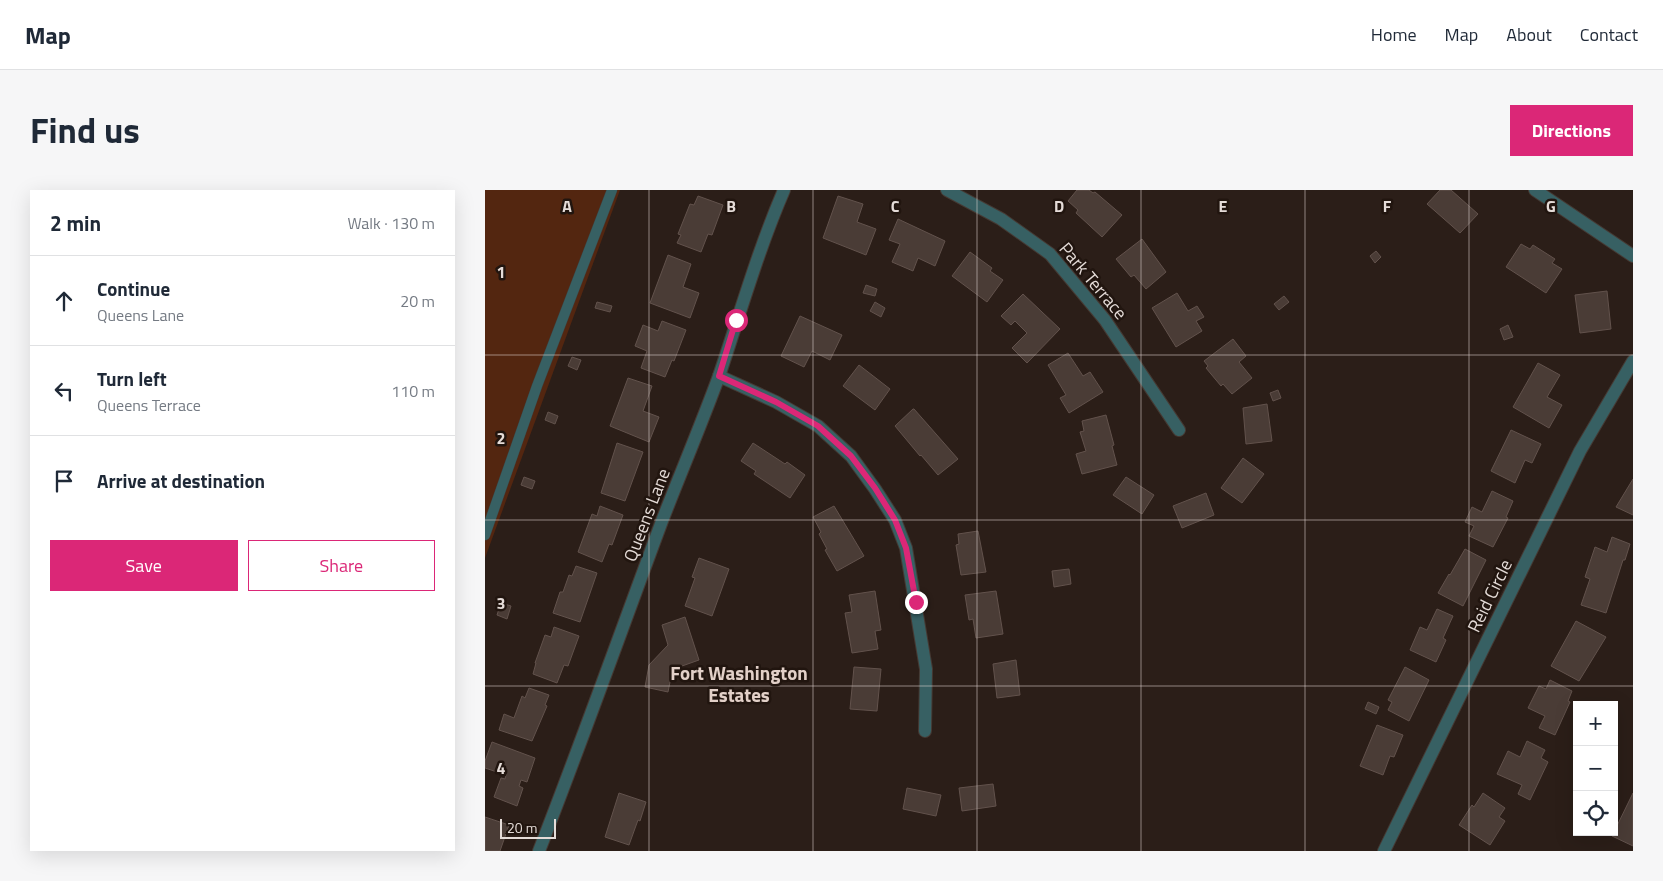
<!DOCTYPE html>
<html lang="en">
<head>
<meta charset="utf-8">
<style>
	:root { --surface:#fff; --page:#f6f6f7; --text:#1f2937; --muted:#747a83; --line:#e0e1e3; --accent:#db2777 }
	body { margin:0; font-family:"Titillium Web",sans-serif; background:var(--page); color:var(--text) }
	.controls { position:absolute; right:15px; bottom:15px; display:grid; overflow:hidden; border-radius:0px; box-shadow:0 5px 20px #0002 }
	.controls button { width:45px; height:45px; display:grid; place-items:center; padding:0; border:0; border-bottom:1px solid var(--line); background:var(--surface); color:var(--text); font:25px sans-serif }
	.scale { position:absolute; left:15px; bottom:12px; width:56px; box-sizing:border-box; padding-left:5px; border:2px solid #e5dcd8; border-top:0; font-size:14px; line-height:18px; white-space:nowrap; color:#e5dcd8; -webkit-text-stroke:4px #21150f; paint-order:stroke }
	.stop { position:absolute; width:15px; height:15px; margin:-11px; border:4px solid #db2777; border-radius:50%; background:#fff }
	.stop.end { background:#db2777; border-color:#fff; box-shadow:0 1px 5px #0008 }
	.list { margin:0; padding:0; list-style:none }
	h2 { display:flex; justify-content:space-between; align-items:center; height:65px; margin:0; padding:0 20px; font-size:21px }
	h2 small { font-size:16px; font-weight:400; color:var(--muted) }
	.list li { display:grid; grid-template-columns:32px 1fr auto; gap:15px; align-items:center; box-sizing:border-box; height:90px; padding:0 20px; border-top:1px solid var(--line) }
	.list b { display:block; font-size:19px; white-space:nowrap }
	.list p { margin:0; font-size:16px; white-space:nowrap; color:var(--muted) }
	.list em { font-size:16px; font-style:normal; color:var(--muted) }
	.actions { display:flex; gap:10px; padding:15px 20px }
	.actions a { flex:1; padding:11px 0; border:1px solid var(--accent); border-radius:0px; text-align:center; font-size:18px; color:var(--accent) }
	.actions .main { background:var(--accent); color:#fff }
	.icon { flex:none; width:28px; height:28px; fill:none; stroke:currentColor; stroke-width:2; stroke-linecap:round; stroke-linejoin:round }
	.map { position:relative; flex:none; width:1148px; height:661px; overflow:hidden; border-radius:0px }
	header { display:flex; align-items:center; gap:30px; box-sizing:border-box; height:70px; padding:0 25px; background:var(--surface); border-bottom:1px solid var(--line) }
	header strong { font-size:24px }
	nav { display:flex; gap:28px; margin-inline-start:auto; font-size:18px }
	.intro { display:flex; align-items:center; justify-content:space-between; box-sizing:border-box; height:120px; padding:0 30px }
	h1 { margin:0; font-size:35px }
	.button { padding:12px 22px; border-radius:0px; background:var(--accent); color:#fff; font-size:18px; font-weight:700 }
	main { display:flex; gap:30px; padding:0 30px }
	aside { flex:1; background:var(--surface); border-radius:0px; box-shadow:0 5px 20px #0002 }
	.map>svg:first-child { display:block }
	.green { fill:#532610 }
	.building { fill:#4a3c36; stroke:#62524c }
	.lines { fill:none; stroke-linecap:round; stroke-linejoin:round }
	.lane-casing { stroke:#453933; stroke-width:11 }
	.street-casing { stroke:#453933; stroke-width:14 }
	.lane { stroke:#376063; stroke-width:10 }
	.street { stroke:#376063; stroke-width:12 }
	.route { stroke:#db2777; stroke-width:6 }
	.grid { fill:none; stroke:#e5dcd8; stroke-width:1; stroke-opacity:0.55 }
	.labels { text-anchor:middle; stroke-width:5; stroke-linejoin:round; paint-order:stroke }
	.street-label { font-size:18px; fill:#e5dcd8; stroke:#21150f }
	.neighbourhood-label { font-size:19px; font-weight:bold; fill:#e2d0c8; stroke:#21150f }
	.grid-label { font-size:16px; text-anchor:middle; font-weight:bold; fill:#e5dcd8; stroke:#21150f; stroke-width:5; stroke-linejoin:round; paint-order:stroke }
</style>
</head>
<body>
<header>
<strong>Map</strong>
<nav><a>Home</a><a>Map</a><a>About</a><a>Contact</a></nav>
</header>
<div class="intro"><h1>Find us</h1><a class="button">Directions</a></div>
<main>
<aside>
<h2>2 min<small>Walk · 130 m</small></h2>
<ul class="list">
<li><svg class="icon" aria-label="ahead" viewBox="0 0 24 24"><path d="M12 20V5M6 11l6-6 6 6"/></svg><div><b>Continue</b><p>Queens Lane</p></div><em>20 m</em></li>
<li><svg class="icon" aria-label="left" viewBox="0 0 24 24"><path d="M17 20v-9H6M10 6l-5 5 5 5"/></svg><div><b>Turn left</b><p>Queens Terrace</p></div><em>110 m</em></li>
<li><svg class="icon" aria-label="arrive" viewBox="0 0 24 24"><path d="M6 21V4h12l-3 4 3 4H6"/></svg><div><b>Arrive at destination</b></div></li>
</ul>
<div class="actions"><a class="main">Save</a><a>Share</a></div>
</aside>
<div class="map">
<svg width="1148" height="661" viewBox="0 0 1148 661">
	<rect width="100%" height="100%" fill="#2b1e18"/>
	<!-- green -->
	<polygon class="green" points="0,0 135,0 0,368"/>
	<!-- building -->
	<g class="building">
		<polygon points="592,0 604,0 608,3 610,2 637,25 617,47 591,23 593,20 583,11"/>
		<polygon points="955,0 966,0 993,24 975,43 942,14"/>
		<polygon points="213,6 238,15 227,45 223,44 216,62 192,53 196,45 193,44 205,14 209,15"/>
		<polygon points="353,6 378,14 372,32 391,39 381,65 338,48"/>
		<polygon points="413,29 460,51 450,76 433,68 428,81 407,72 415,54 404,50"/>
		<polygon points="657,49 681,82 661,99 649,85 646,87 631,69"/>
		<polygon points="1036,54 1045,59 1048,55 1070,69 1067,73 1077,79 1061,103 1021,77"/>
		<polygon points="891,61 896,67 890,73 885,66"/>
		<polygon points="485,62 507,78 505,81 518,90 502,112 467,86"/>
		<polygon points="183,65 206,74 198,97 214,103 205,128 165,113"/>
		<polygon points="381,95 392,99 390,106 378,103"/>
		<polygon points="1122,101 1126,139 1095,143 1090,105"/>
		<polygon points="692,103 703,121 712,116 719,127 711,131 717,141 691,157 667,118"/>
		<polygon points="538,104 575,139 542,173 527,158 542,143 530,131 526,135 516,126"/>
		<polygon points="799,106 804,112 794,120 789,114"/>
		<polygon points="112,112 127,116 125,122 110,118"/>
		<polygon points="390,112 400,118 396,127 385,121"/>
		<polygon points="315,126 357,145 345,170 327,161 319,177 296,166"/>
		<polygon points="177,131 201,140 189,171 187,170 180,187 156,178 162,161 150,156 158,135 173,141"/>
		<polygon points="1023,135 1028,147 1019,150 1015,139"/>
		<polygon points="748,149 761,166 754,172 767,188 747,204 738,194 736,196 721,178 723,176 719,171"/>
		<polygon points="583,163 598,186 605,182 618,202 584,223 575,208 581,205 563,175"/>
		<polygon points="87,167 96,170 92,180 83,176"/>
		<polygon points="1053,173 1075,185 1062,207 1077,215 1064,238 1028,217"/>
		<polygon points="374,175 405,199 390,220 358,196"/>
		<polygon points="143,188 167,196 158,221 174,227 164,252 125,236"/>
		<polygon points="793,200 796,208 788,211 785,203"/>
		<polygon points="782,214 787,251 761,254 758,218"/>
		<polygon points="428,219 429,219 473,269 453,285 436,265 435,266 410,236"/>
		<polygon points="63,222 73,226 70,234 60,230"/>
		<polygon points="621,225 629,255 627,256 632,275 597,284 591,264 601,261 595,242 599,241 597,231"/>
		<polygon points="1026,240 1056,254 1047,273 1040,270 1030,293 1006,281"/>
		<polygon points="132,253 158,262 140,311 116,303"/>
		<polygon points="268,253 300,274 302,272 320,285 305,308 269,284 271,281 256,271"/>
		<polygon points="758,268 779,284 757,313 736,298"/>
		<polygon points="39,287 50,291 47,299 36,295"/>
		<polygon points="641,287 669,305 657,324 628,305"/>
		<polygon points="1148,289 1148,325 1131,317"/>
		<polygon points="1007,301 1028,311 1021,327 1023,328 1008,357 984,346 989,336 980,332 987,317 997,322"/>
		<polygon points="721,303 729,325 697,338 688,316"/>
		<polygon points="115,316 138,325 127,355 124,354 117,372 93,362 107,324 112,326"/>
		<polygon points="349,316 379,366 352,381 340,360 342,359 334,344 336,342 328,327"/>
		<polygon points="493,341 501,382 476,385 471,355 474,354 473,344"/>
		<polygon points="1127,347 1145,354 1140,370 1138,370 1121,423 1096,415 1105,389 1100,387 1110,357 1122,362"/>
		<polygon points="980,359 1001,370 978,416 953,403 964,384 965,385"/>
		<polygon points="214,368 244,379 227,426 200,416 210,388 207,387"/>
		<polygon points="91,376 112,383 95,432 68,423 75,402 78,402 84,385 87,386"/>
		<polygon points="584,379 586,394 569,397 567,381"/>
		<polygon points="390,401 396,440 390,441 393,459 367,463 360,423 367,422 364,405"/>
		<polygon points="511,401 518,444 491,448 488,429 484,430 480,405"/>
		<polygon points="16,413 26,416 22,429 12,425"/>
		<polygon points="952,419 968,426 958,448 961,450 951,472 925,460 935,437 942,440"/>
		<polygon points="200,427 214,470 197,476 186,487 183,502 160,497 164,475 183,455 177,435"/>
		<polygon points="1091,431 1121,447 1094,491 1066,476"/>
		<polygon points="69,437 94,446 83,476 79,475 72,493 48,484 51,473 50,473 60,445 66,447"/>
		<polygon points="531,470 535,505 512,508 508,474"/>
		<polygon points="369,477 396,479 392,521 365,519"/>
		<polygon points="920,477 944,490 924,531 903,520 907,512 903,510"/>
		<polygon points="1065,490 1087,501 1083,511 1085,512 1070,545 1054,538 1060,526 1043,518 1054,496 1061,499"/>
		<polygon points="44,498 64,505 60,515 62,516 47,551 14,540 19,524 29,528 37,506 40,508"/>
		<polygon points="883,512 894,517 891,524 880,519"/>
		<polygon points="892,535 918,545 909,567 905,566 898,585 875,576"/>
		<polygon points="1042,551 1060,560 1056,568 1063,572 1045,610 1033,604 1037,595 1012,584 1023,561 1035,567"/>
		<polygon points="7,552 50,568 42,592 36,590 34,596 38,598 32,616 9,607 16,588 20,589 21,585 0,578 0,571"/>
		<polygon points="508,594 511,616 477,621 474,598"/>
		<polygon points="422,598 456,605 451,626 418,619"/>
		<polygon points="134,603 161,612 155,631 153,630 144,655 120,647"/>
		<polygon points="998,603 1020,618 1014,627 1020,631 1005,655 974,635 987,615 989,617"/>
		<polygon points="1148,603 1148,656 1127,646"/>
		<polygon points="0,627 24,635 15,661 0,661"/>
	</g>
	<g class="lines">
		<defs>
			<polyline id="lane" points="0,345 52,196 127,0"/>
			<g id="street">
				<polyline points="462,0 516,29 565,64 620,130 694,240"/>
				<polyline points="1050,0 1148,66"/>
				<polyline points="234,186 291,212 333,236 366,266 390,299 410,330 421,358 441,479 440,541"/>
				<path d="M54,661C97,551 136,441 177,331C196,282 216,235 234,186C255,124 273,60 299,0"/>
				<polyline points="899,661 1095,261 1148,171"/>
			</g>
		</defs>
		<!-- lane casing -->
		<use href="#lane" class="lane-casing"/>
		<!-- street casing -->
		<use href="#street" class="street-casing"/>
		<!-- lane -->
		<use href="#lane" class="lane"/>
		<!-- street -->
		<use href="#street" class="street"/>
	</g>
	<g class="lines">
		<!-- route -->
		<polyline class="route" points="251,130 234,186 291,212 333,236 366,266 390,298 410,330 421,358 431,412"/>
	</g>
	<!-- grid -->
	<path class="grid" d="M164,0V661M328,0V661M492,0V661M656,0V661M820,0V661M984,0V661M0,165H1148M0,330H1148M0,496H1148"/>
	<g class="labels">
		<!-- street labels -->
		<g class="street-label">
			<text transform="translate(608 91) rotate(50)" y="6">Park Terrace</text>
			<text transform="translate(162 325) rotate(-69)" y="6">Queens Lane</text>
			<text transform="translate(1005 406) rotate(-64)" y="6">Reid Circle</text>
		</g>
		<!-- neighbourhood labels -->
		<g class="neighbourhood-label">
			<text x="254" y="490">Fort Washington<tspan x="254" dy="22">Estates</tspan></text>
		</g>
	</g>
	<g class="grid-label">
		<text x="82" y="22">A</text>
		<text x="246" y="22">B</text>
		<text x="410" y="22">C</text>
		<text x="574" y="22">D</text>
		<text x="738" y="22">E</text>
		<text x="902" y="22">F</text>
		<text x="1066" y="22">G</text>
		<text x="16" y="88">1</text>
		<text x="16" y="254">2</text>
		<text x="16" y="419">3</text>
		<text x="16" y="584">4</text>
	</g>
</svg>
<div class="controls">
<button>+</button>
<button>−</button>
<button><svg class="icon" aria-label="locate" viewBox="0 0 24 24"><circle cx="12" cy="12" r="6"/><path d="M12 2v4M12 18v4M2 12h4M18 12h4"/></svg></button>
</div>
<div class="scale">20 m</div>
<div class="stop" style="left:251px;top:130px"></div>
<div class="stop end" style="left:431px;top:412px"></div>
</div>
</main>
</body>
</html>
